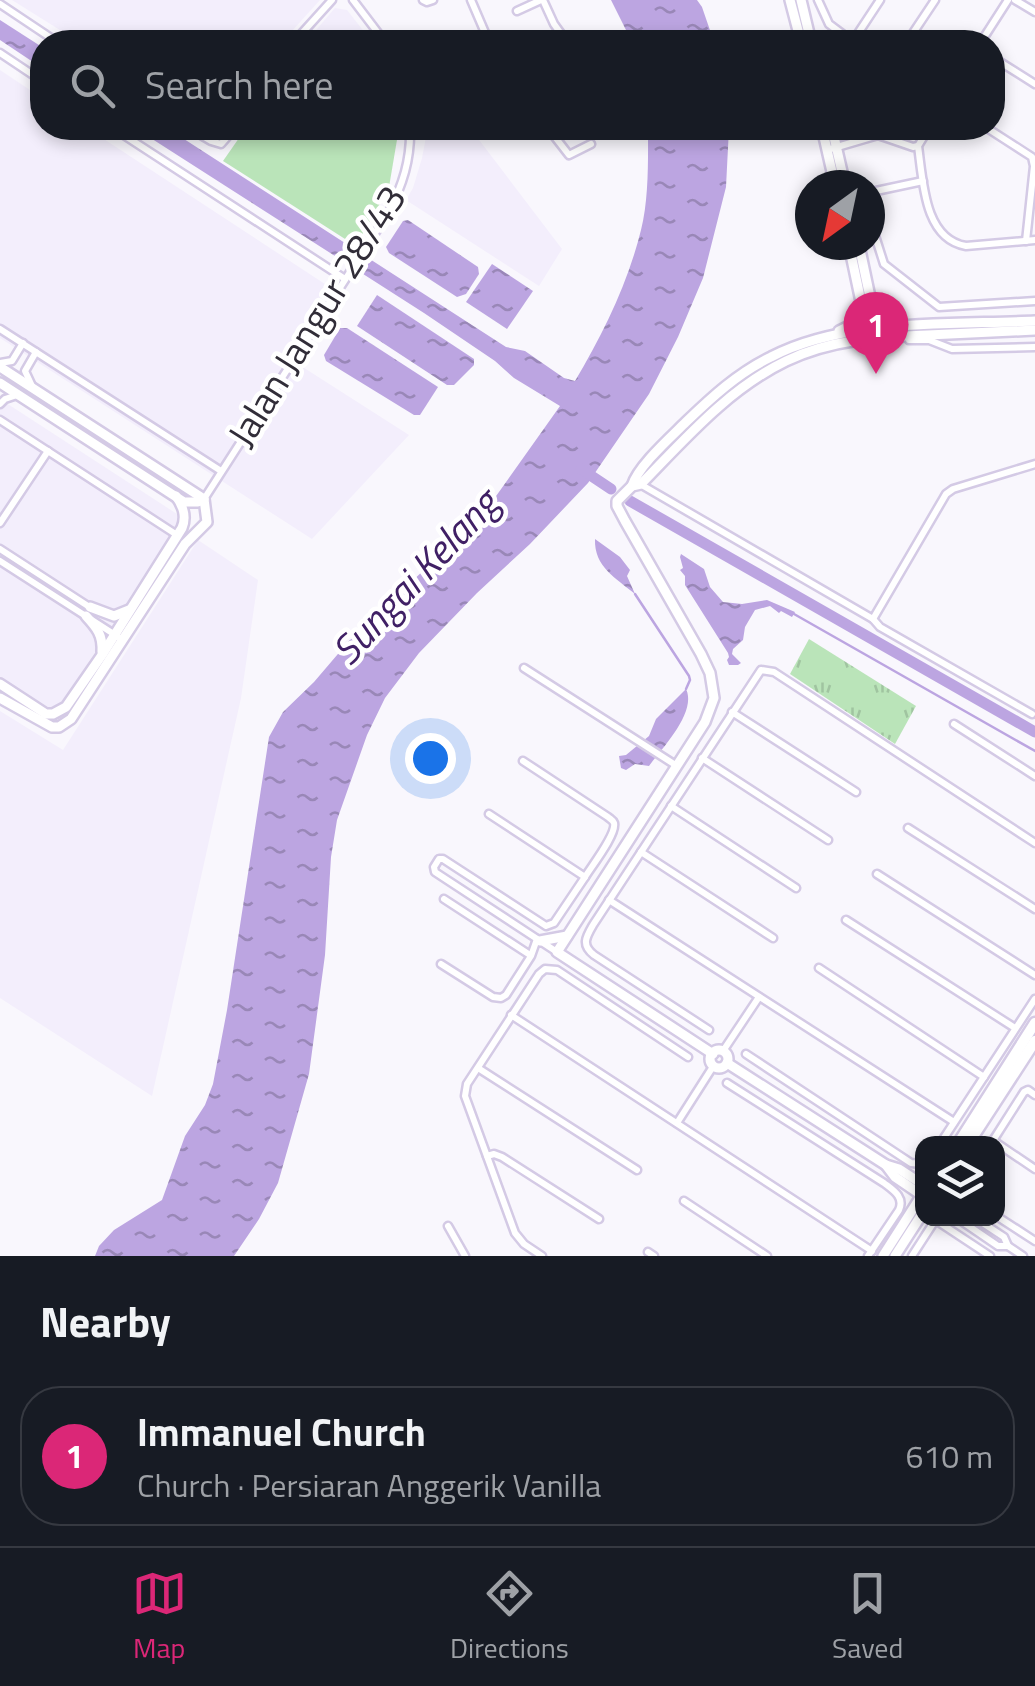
<!DOCTYPE html>
<html lang="en">
<head>
<meta charset="utf-8">
<style>
	:root { --surface:#171b24; --page:#20242c; --text:#f1f3f6; --muted:#9ea1a6; --line:#363941; --accent:#db2777 }
	body { margin:0; font-family:"Titillium Web",sans-serif; background:var(--page); color:var(--text) }
	.controls { position:absolute; right:30px; bottom:30px; display:grid; overflow:hidden; border-radius:20px; box-shadow:0 5px 15px #0003 }
	.controls button { width:90px; height:90px; display:grid; place-items:center; padding:0; border:0; border-bottom:2px solid var(--line); background:var(--surface); color:var(--text); font:50px sans-serif }
	.compass { position:absolute; left:795px; top:170px; width:90px; height:90px; border-radius:50%; background:var(--surface); box-shadow:0 5px 15px #0003; rotate:213deg }
	.you { position:absolute; left:430px; top:758px; width:35px; height:35px; margin:-25px; border:8px solid #fff; border-radius:50%; background:#1a73e8; box-shadow:0 0 0 15px #1a73e833 }
	.badge { display:grid; place-items:center; width:65px; height:65px; border-radius:50%; background:var(--accent); color:#fff; font-size:32px; font-weight:700 }
	.pin { position:absolute; translate:-50% -82px; filter:drop-shadow(0 2px 5px #0008) }
	.pin::after { content:''; position:absolute; top:52px; width:35px; height:30px; background:inherit; clip-path:polygon(0 0,100% 0,50% 100%) }
	.list { margin:0; padding:0; list-style:none }
	h2 { display:flex; justify-content:space-between; align-items:center; height:130px; margin:0; padding:0 40px; font-size:42px }
	h2 small { font-size:32px; font-weight:400; color:var(--muted) }
	.list li { display:grid; grid-template-columns:65px 1fr auto; gap:30px; align-items:center; box-sizing:border-box; height:140px; margin:0 20px 20px; padding:0 20px; border:2px solid var(--line); border-radius:40px }
	.list b { display:block; font-size:38px; white-space:nowrap }
	.list p { margin:0; font-size:32px; white-space:nowrap; color:var(--muted) }
	.list em { font-size:32px; font-style:normal; color:var(--muted) }
	.icon { flex:none; width:55px; height:55px; fill:none; stroke:currentColor; stroke-width:2; stroke-linecap:round; stroke-linejoin:round }
	.map { position:relative; flex:none; width:1035px; height:1256px; overflow:hidden }
	.search { position:absolute; background:var(--surface); box-shadow:0 5px 15px #0003; left:30px; right:30px; top:30px; height:110px; display:flex; align-items:center; gap:25px; box-sizing:border-box; padding:0 35px; border-radius:40px; color:var(--muted); font-size:38px }
	.sheet { height:290px; background:var(--surface) }
	nav { display:flex; justify-content:space-around; align-items:center; box-sizing:border-box; height:140px; border-top:2px solid var(--line); background:var(--surface); font-size:28px; color:var(--muted) }
	nav a { display:grid; justify-items:center; gap:5px }
	nav .on { color:var(--accent) }
	.map>svg:first-child { display:block }
	.built { fill:#f3eefc }
	.grass { fill:#bae4b9 }
	.park { fill:url(#park-tufts) }
	.water { fill:url(#water-ripples) }
	.lines { fill:none; stroke-linecap:round; stroke-linejoin:round }
	.stream { stroke:#bca5e1; stroke-width:2.5 }
	.river { stroke:#bca5e1; stroke-width:11 }
	.street-casing { stroke:#d4cae5; stroke-width:11 }
	.secondary-casing { stroke:#d4cae5; stroke-width:14 }
	.primary-casing { stroke:#d4cae5; stroke-width:15 }
	.street { stroke:#fff; stroke-width:6 }
	.secondary { stroke:#fff; stroke-width:9 }
	.primary { stroke:#fff; stroke-width:10 }
	.labels { text-anchor:middle; stroke-width:9; stroke-linejoin:round; paint-order:stroke }
	.street-label { font-size:38px; fill:#312d38; stroke:#fff }
	.water-label { font-size:40px; font-style:italic; fill:#402065; stroke:#fff }
</style>
</head>
<body>
<div class="map">
<svg width="1035" height="1256" viewBox="0 0 1035 1256">
	<defs>
		<pattern id="park-tufts" width="24" height="20" patternUnits="userSpaceOnUse" patternTransform="scale(2.5)"><rect width="24" height="20" fill="#bae4b9"/><path d="M3 7l-1-3M5 7V3M7 7l1-3M15 17l-1-3M17 17v-4M19 17l1-3" fill="none" stroke="#a0c4a0"/></pattern>
		<pattern id="water-ripples" width="26" height="14" patternUnits="userSpaceOnUse" patternTransform="scale(2.5)"><rect width="26" height="14" fill="#bca5e1"/><path d="M2 4q2-2 4 0t4 0M15 11q2-2 4 0t4 0" fill="none" stroke="#9987b7"/></pattern>
	</defs>
	<rect width="100%" height="100%" fill="#f9f7fd"/>
	<!-- built -->
	<g class="built">
		<polygon points="12,0 320,0 282,42 79,42"/>
		<polygon points="335,8 347,10 372,42 306,42"/>
		<polygon points="0,70 42,98 42,128 87,128 331,288 287,357 409,435 312,539 0,338"/>
		<polygon points="424,128 470,128 562,249 539,286 406,200 413,188 422,158 426,137"/>
		<polygon points="0,399 180,516 180,524 62,702 50,708 0,678"/>
		<polygon points="198,540 258,580 241,698 152,1096 0,998 0,711 63,750"/>
	</g>
	<!-- grass -->
	<polygon class="grass" points="246,128 399,128 389,187 356,246 223,161"/>
	<!-- park -->
	<polygon class="park" points="809,639 916,706 895,744 790,674"/>
	<!-- water -->
	<g class="water">
		<polygon points="611,0 697,0 702,7 714,42 632,42"/>
		<polygon points="0,20 42,47 42,68 0,40"/>
		<path d="M135,128H167L506,347L525,351L564,378L575,381C603,334 628,283 641,230C649,199 648,159 648,128H729L726,187L703,278L678,337L649,394L588,483L530,544L477,593L419,653L385,698L367,735L337,820L331,857L325,955L309,1074L278,1183L259,1219L234,1256H95L99,1246L114,1230L162,1200L185,1136L205,1105L213,1084L227,1010L269,737L283,712L314,682L349,641L484,513L560,406L514,378L495,361L424,313Z"/>
		<polygon points="408,220 478,267 479,274 466,294 457,297 389,253 386,247 403,221"/>
		<polygon points="492,264 533,291 507,329 466,302"/>
		<polygon points="377,295 474,359 474,365 454,385 447,385 357,326"/>
		<polygon points="340,328 347,328 438,387 420,415 414,415 326,361 324,355"/>
		<path d="M595,539L620,557L630,570L627,576L635,594C616,578 594,567 595,539Z"/>
		<polygon points="681,554 704,569 710,587 723,602 742,604 767,600 795,612 792,617 781,611 779,613 770,606 755,610 745,627 743,640 733,649 732,654 741,663 738,665 729,665 727,660 729,657 728,653 685,585 685,576 680,570 683,568 680,557"/>
		<path d="M686,689C697,712 663,747 649,766L635,764L626,770L621,768L619,756L626,755L649,736L656,719Z"/>
	</g>
	<g class="lines">
		<!-- stream -->
		<g class="stream">
			<polyline points="635,594 689,676 690,680 686,689"/>
			<polyline points="794,614 1035,751"/>
		</g>
		<!-- river -->
		<g class="river">
			<polyline points="581,469 611,489"/>
			<polyline points="630,501 1035,732"/>
		</g>
		<defs>
			<g id="street">
				<polyline points="353,0 385,42"/>
				<polyline points="423,0 427,2 433,0"/>
				<polyline points="471,0 489,42"/>
				<polyline points="543,0 554,24 567,42"/>
				<polyline points="818,0 829,24 853,42"/>
				<polyline points="1015,0 1035,12"/>
				<polyline points="0,4 57,42"/>
				<polyline points="517,11 541,0"/>
				<polyline points="853,41 880,0"/>
				<polyline points="294,42 332,0"/>
				<polyline points="907,42 935,0"/>
				<polyline points="981,42 1008,0"/>
				<polyline points="0,53 42,81"/>
				<polyline points="992,57 1035,84"/>
				<polyline points="113,128 345,279"/>
				<polyline points="189,128 211,141 221,144 235,128"/>
				<polyline points="548,128 569,155 591,144"/>
				<path d="M929,128L918,146C923,181 924,239 966,246L1035,240"/>
				<polyline points="987,128 1032,157 1034,166 1026,241"/>
				<polyline points="827,150 878,135 913,147 918,146"/>
				<polyline points="870,194 876,191 923,181"/>
				<polyline points="870,220 884,264 939,307 1035,301"/>
				<polyline points="0,329 221,471"/>
				<polyline points="909,340 929,340 952,349 1035,347"/>
				<polyline points="0,363 12,361 23,343"/>
				<polyline points="32,386 25,371 36,352"/>
				<polyline points="0,404 5,399 17,395"/>
				<polyline points="0,420 177,535"/>
				<polyline points="640,484 873,619 946,494 953,489 1035,464"/>
				<path d="M204,499L388,213C403,185 411,159 410,128"/>
				<polyline points="0,523 48,451"/>
				<polyline points="0,549 91,608"/>
				<polyline points="0,561 123,640"/>
				<polyline points="873,619 880,627 1032,714"/>
				<polyline points="524,668 677,766"/>
				<polyline points="732,712 856,792"/>
				<polyline points="954,724 1035,776"/>
				<polyline points="702,758 828,840"/>
				<polyline points="671,806 796,888"/>
				<path d="M489,814L585,877C591,867 617,834 614,823C613,820 610,819 608,817L523,761"/>
				<polyline points="908,828 1035,909"/>
				<polyline points="641,852 773,938"/>
				<polyline points="877,874 1035,975"/>
				<polyline points="444,899 530,955"/>
				<polyline points="609,900 954,1122"/>
				<polyline points="846,920 1015,1028"/>
				<polyline points="557,952 435,872 434,867 439,859 443,859 546,926 554,923 585,877"/>
				<polyline points="441,964 493,997 501,998 506,995 531,956 537,939"/>
				<polyline points="819,968 984,1077"/>
				<polyline points="511,1015 872,1251"/>
				<path d="M709,1030L594,955C581,945 586,937 593,925L761,670L774,672L1035,843"/>
				<polyline points="723,1051 759,997"/>
				<polyline points="746,1054 911,1163 922,1164"/>
				<polyline points="478,1068 637,1170"/>
				<path d="M727,1083L884,1183C893,1190 905,1197 899,1210L868,1256"/>
				<polyline points="677,1123 714,1065"/>
				<polyline points="940,1144 1035,999"/>
				<polyline points="997,1144 994,1139 1024,1092 1028,1090 1035,1095"/>
				<polyline points="998,1144 1035,1169"/>
				<polyline points="487,1156 494,1154 502,1157 599,1219"/>
				<polyline points="684,1201 767,1256"/>
				<polyline points="998,1217 1035,1241"/>
				<polyline points="957,1218 998,1246 1008,1246 1023,1256"/>
				<polyline points="975,1218 1004,1237 1008,1246"/>
				<polyline points="448,1226 465,1256"/>
				<polyline points="648,1252 654,1256"/>
				<polyline points="542,1256 524,1244 515,1233 465,1096 467,1084 539,974 545,969 557,970 688,1057"/>
				<polyline points="912,1256 934,1222 937,1221 990,1256"/>
			</g>
			<g id="secondary">
				<polyline points="790,0 801,42"/>
				<polyline points="801,0 811,42"/>
				<polyline points="822,128 835,185"/>
				<polyline points="832,128 845,185"/>
				<polyline points="849,245 867,330"/>
				<polyline points="859,245 877,330"/>
				<polyline points="839,331 859,321 862,309"/>
				<polyline points="0,367 204,499"/>
				<polyline points="0,383 184,502 198,502 204,499"/>
				<path d="M632,486C638,466 671,437 686,422C712,397 738,373 771,357C845,318 953,325 1035,321"/>
				<polyline points="90,607 114,616 129,610"/>
				<path d="M86,616C97,628 103,635 102,652"/>
				<path d="M0,684L46,714H53L66,707L102,655L182,528C187,516 183,506 176,496"/>
				<polyline points="0,698 52,727 59,727 71,719 185,544 207,522 204,499"/>
				<polyline points="540,941 567,936"/>
				<circle cx="719" cy="1059" r="9"/>
				<path d="M713,1054L557,952L705,722L714,698L710,673L701,654L625,521L617,506V501L632,486L641,484C685,439 728,389 786,361C831,339 879,337 928,335C964,333 999,332 1035,330"/>
				<polyline points="727,1063 886,1165 899,1169 922,1184"/>
				<polyline points="886,1165 895,1177 920,1194"/>
				<polyline points="883,1256 920,1198"/>
				<polyline points="895,1256 922,1214"/>
			</g>
			<g id="primary">
				<polyline points="958,1144 1035,1023"/>
				<polyline points="968,1144 1035,1041"/>
			</g>
		</defs>
		<!-- street casing -->
		<use href="#street" class="street-casing"/>
		<!-- secondary casing -->
		<use href="#secondary" class="secondary-casing"/>
		<!-- primary casing -->
		<use href="#primary" class="primary-casing"/>
		<!-- street -->
		<use href="#street" class="street"/>
		<!-- secondary -->
		<use href="#secondary" class="secondary"/>
		<!-- primary -->
		<use href="#primary" class="primary"/>
	</g>
	<g class="labels">
		<!-- street labels -->
		<g class="street-label">
			<text transform="translate(317 316) rotate(-58)" y="13">Jalan Jangur 28/43</text>
		</g>
		<!-- water labels -->
		<g class="water-label">
			<text transform="translate(415 577) rotate(-47)" y="14">Sungai Kelang</text>
		</g>
	</g>
</svg>
<div class="controls">
<button><svg class="icon" aria-label="layers" viewBox="0 0 24 24"><path d="M12 4l9 5-9 5-9-5zM3 14l9 5 9-5"/></svg></button>
</div>
<svg class="compass" viewBox="-18 -18 36 36"><path d="M0-13l5 13h-10z" fill="#e53935"/><path d="M0 13l5-13h-10z" fill="#9ea1a6"/></svg>
<div class="you"></div>
<div class="pin badge" style="left:876px;top:374px">1</div>
<div class="search"><svg class="icon" aria-label="search" viewBox="0 0 24 24"><circle cx="10" cy="10" r="6"/><path d="M15 15l6 6"/></svg>Search here</div>
</div>
<section class="sheet">
<h2>Nearby<small></small></h2>
<ul class="list">
<li><span class="badge">1</span><div><b>Immanuel Church</b><p>Church · Persiaran Anggerik Vanilla</p></div><em>610 m</em></li>
</ul>
</section>
<nav>
<a class="on"><svg class="icon" aria-label="map" viewBox="0 0 24 24"><path d="M3 6l6-2 6 2 6-2v14l-6 2-6-2-6 2zM9 4v14M15 6v14"/></svg>Map</a>
<a><svg class="icon" aria-label="directions" viewBox="0 0 24 24"><path d="M12 3l9 9-9 9-9-9zM9 14v-3h6M13 9l2 2-2 2"/></svg>Directions</a>
<a><svg class="icon" aria-label="saved" viewBox="0 0 24 24"><path d="M7 4h10v16l-5-4-5 4z"/></svg>Saved</a>
</nav>
</body>
</html>
